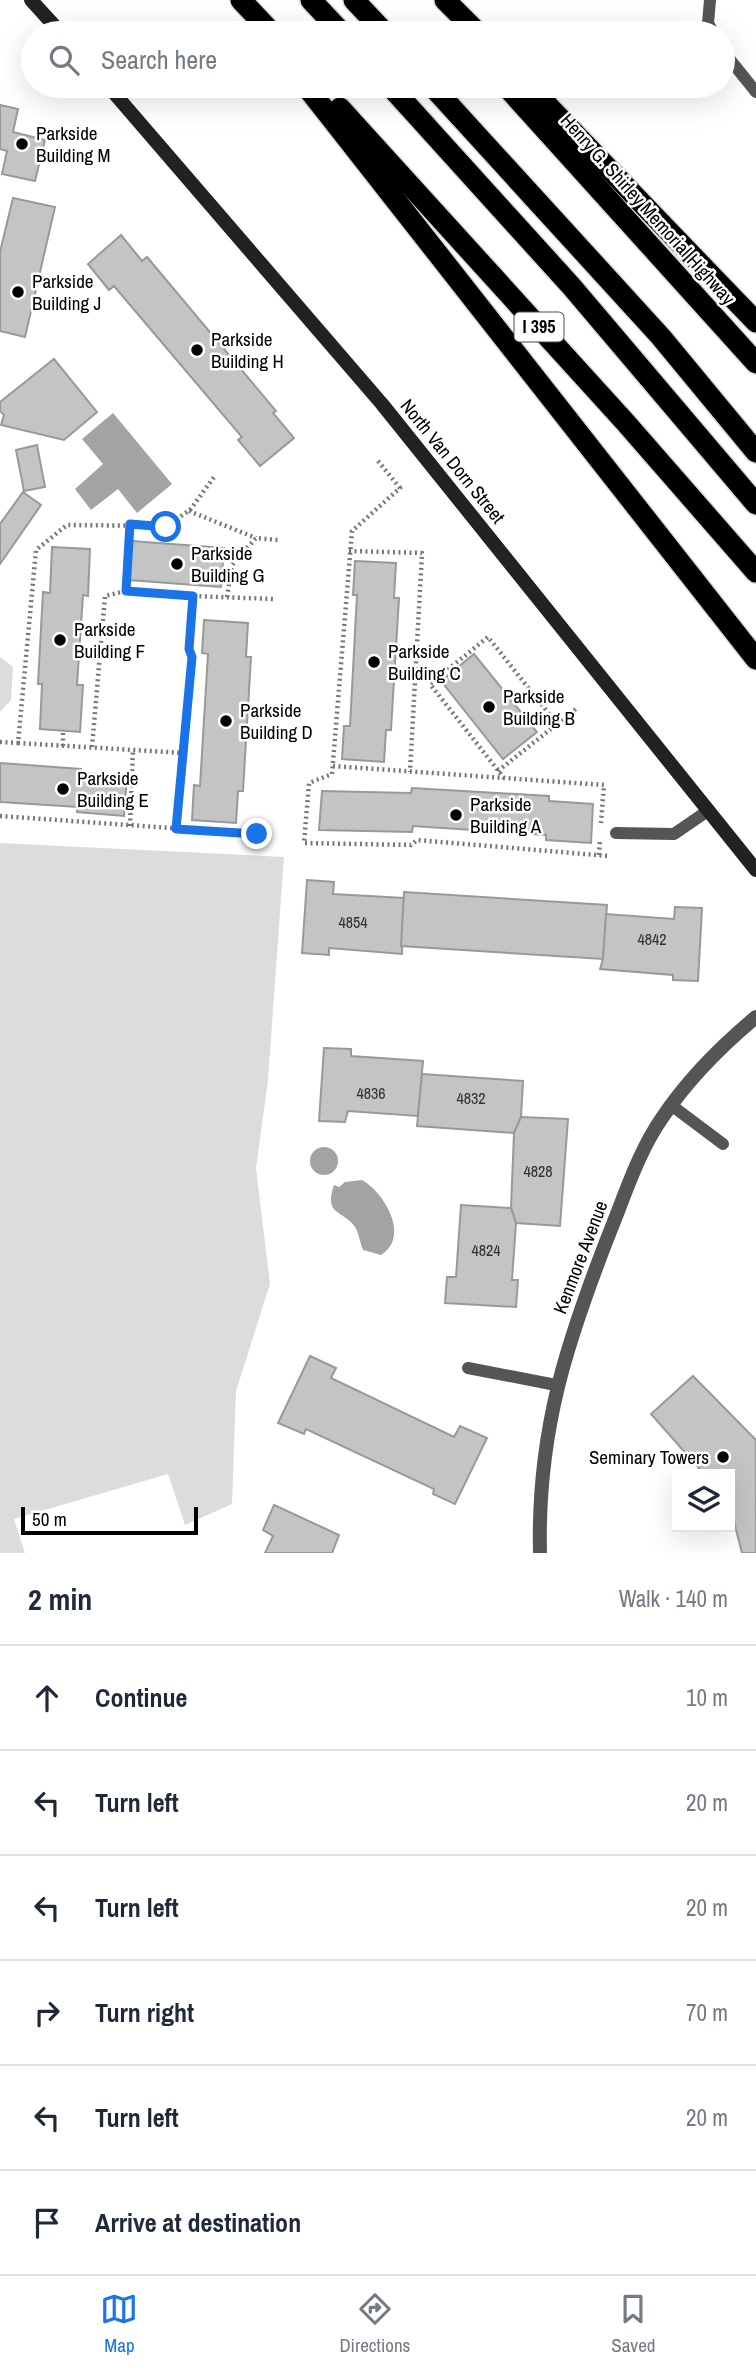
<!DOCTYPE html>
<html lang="en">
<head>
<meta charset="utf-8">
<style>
	:root { --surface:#fff; --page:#f6f6f7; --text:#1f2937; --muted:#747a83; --line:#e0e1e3; --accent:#1a73e8 }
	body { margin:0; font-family:"Archivo Narrow",sans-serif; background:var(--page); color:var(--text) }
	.controls { position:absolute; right:21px; bottom:21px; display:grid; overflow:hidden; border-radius:0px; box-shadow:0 7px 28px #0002 }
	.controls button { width:63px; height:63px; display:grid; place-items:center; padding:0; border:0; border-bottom:2px solid var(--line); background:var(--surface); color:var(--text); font:35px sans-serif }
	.scale { position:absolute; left:21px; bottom:18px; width:177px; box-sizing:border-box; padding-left:7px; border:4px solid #000; border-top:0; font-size:19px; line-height:24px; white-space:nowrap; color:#000; -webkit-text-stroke:5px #fff; paint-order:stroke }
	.stop { position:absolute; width:21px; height:21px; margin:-16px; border:5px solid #1a73e8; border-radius:50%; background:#fff }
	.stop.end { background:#1a73e8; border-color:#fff; box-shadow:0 2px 7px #0008 }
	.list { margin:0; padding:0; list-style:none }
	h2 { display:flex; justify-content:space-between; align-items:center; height:91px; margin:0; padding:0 28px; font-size:30px }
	h2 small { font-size:23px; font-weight:400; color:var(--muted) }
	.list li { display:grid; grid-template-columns:46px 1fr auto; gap:21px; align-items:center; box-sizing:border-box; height:105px; padding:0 28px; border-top:2px solid var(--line) }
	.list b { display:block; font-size:26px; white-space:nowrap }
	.list em { font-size:23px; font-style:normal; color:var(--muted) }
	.icon { flex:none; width:38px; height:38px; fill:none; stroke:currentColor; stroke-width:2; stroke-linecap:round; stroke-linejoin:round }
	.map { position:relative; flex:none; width:756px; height:1553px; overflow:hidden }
	.search { position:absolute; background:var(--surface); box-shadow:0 7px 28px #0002; left:21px; right:21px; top:21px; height:77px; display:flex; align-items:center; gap:18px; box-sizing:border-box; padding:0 24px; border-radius:38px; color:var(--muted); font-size:26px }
	.sheet { height:721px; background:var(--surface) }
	nav { display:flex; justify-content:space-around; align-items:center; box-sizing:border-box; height:98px; border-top:2px solid var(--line); background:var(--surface); font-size:19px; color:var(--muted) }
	nav a { display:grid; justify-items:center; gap:4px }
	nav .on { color:var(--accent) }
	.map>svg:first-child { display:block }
	.green { fill:#dcdcdc }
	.water { fill:#a3a3a3 }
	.building { fill:#c4c4c4; stroke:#999; stroke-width:2 }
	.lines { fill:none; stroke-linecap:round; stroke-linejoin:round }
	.motorway-casing { stroke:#dbdbdb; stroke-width:24 }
	.path { stroke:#777; stroke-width:4.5; stroke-dasharray:2 3.5; stroke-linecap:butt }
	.service { stroke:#555; stroke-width:12 }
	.tertiary { stroke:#555; stroke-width:14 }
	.secondary { stroke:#222; stroke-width:14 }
	.motorway { stroke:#000; stroke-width:21 }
	.route { stroke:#1a73e8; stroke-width:9 }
	.poi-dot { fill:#000; stroke:#fff; stroke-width:2.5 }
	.labels { text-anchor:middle; stroke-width:5; stroke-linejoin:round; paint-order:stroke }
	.number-label { font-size:16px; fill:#313131 }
	.shield { fill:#fff; stroke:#4c4c4c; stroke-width:2 }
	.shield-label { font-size:18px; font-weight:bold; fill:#000 }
	.poi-label { font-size:19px; fill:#000; stroke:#fff; text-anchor:start }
	.street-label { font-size:19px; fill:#000; stroke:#fff }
</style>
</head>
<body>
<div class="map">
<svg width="756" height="1553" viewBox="0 0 756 1553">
	<rect width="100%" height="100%" fill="#fff"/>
	<!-- green -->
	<g class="green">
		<polygon points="0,657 13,667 11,700 0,712"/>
		<polygon points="0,843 284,857 268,1080 256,1168 270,1284 236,1391 232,1504 185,1525 168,1474 14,1519 25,1553 0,1553"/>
	</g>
	<!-- water -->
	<g class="water">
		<polygon points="113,413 172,484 137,513 118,489 91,510 75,489 103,464 82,439"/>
		<circle cx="324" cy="1161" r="14"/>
		<path d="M362,1180C384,1192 411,1237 381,1255L363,1250C360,1243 359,1233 355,1227C344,1210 323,1216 334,1185L339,1187L345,1182Z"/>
	</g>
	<!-- building -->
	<g class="building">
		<polygon points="0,105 18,109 13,132 45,140 35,181 2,174 7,151 0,149"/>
		<polygon points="13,198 55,207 25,337 0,331 0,252"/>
		<polygon points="121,235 142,261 147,257 276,411 273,413 294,438 260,466 238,440 242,437 114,286 109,290 88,264"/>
		<polygon points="54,359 97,412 64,440 1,425 4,415 0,411 0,402"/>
		<polygon points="37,445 45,487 24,491 16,450"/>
		<polygon points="23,492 41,505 0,564 0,524"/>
		<polygon points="132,541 224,548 221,587 129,580"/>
		<polygon points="52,547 90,549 88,596 83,595 77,685 83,685 80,732 40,729 42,684 38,684 43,592 50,593"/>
		<polygon points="355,561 396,563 394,598 399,598 391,730 386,730 384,762 342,759 344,726 350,726 357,595 353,595"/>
		<polygon points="204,620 248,623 246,657 251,657 243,791 238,791 236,823 192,820 194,785 200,786 208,654 202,653"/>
		<polygon points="474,654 537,732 503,759 441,681"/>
		<polygon points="0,763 81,769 81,773 127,776 124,816 77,812 78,807 0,802"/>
		<polygon points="412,788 549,796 549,801 593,804 591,843 546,840 546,835 413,826 412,832 319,830 322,791 411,793"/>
		<polygon points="307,880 334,882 333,894 404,898 402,954 329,948 329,955 302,953"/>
		<polygon points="404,892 607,905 603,959 401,946"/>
		<polygon points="675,907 702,908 698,981 673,980 673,975 600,969 603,959 606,914 674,919"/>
		<polygon points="324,1048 351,1049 351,1056 423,1061 418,1116 348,1111 345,1122 319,1121"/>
		<polygon points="422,1074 523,1081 521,1117 514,1133 417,1126"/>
		<polygon points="521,1117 568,1119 560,1226 516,1223 511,1208 514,1133"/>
		<polygon points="461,1205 511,1208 516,1223 512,1280 518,1280 516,1307 445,1303 447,1277 456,1277"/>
		<polygon points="310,1356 336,1368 331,1378 454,1437 460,1426 487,1438 455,1504 433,1494 434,1489 306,1429 304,1434 278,1423"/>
		<polygon points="693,1376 756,1440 756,1553 742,1553 730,1506 730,1474 704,1474 651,1414"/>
		<polygon points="274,1505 339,1535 332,1553 265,1553 273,1536 263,1530"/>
	</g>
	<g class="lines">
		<defs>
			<g id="motorway">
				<polyline points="241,0 272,33"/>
				<polyline points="311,0 342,33"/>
				<polyline points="354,0 385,33"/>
				<polyline points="445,0 478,33"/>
				<polyline points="306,86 756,659"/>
				<polyline points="390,86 572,287 756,504"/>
				<polyline points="432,86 661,337 756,452"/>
				<polyline points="506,86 756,363"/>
				<polyline points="529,86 756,322"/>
				<polyline points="340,108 626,423 756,572"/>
			</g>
		</defs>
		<!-- motorway casing -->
		<use href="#motorway" class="motorway-casing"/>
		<!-- path -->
		<g class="path">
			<polyline points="378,461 400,488 352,531 332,774 309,783 304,843 411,845 417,840 608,856"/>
			<polyline points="189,511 256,538"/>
			<polyline points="349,551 422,553 410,772"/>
			<polyline points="126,591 130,524"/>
			<polyline points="227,597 232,565 256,538 278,540"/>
			<polyline points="557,724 578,707"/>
			<polyline points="0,742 18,743 36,550 67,525 166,526 190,510 214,477"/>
			<polyline points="18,743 183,753 176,829"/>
			<polyline points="63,746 63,731"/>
			<polyline points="92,747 105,596 126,591 193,596"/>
			<polyline points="183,753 193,657 189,649 193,596 273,599"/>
			<polyline points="333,766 604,785 601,823"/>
			<polyline points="498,771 557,724 488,637 430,684 504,778"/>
			<polyline points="0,816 257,834"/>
			<polyline points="130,826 133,750"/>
			<polyline points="599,855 600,839"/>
		</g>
		<!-- service -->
		<g class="service">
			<polyline points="710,0 708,23 713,33"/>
			<polyline points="723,51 756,92"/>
			<polyline points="616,833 674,834 709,810"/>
			<polyline points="671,1105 723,1144"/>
			<polyline points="468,1368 556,1385"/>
		</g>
		<!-- tertiary -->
		<path class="tertiary" d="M540,1553C537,1431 567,1341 611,1229C626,1192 639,1151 662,1118C688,1079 720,1047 756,1017"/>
		<!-- secondary -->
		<g class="secondary">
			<polyline points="31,0 61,33"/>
			<polyline points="108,86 382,404 756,870"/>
		</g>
		<!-- motorway -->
		<use href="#motorway" class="motorway"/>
	</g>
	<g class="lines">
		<!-- route -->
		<polyline class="route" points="166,527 130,524 126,591 193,596 189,649 192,657 176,829 257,834"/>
	</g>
	<!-- markers -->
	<g class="poi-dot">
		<circle cx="22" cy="144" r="7"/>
		<circle cx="18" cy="292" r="7"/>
		<circle cx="197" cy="350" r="7"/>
		<circle cx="177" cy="564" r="7"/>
		<circle cx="60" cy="640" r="7"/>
		<circle cx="374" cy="662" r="7"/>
		<circle cx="489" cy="707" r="7"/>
		<circle cx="226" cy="721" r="7"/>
		<circle cx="63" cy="789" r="7"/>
		<circle cx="456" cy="815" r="7"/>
		<circle cx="723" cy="1457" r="7"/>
	</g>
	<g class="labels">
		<!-- number labels -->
		<g class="number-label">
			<text x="353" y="928">4854</text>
			<text x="652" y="945">4842</text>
			<text x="371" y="1099">4836</text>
			<text x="471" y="1104">4832</text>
			<text x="538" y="1177">4828</text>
			<text x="486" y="1256">4824</text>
		</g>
		<!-- shield labels -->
		<rect class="shield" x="514.5" y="312.5" width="49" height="29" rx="5"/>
		<g class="shield-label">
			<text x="539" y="333">I 395</text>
		</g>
		<!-- poi labels -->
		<g class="poi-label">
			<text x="36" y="140">Parkside<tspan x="36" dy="22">Building M</tspan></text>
			<text x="32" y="288">Parkside<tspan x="32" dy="22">Building J</tspan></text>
			<text x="211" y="346">Parkside<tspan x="211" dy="22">Building H</tspan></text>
			<text x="191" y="560">Parkside<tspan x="191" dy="22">Building G</tspan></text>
			<text x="74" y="636">Parkside<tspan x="74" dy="22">Building F</tspan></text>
			<text x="388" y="658">Parkside<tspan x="388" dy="22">Building C</tspan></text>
			<text x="503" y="703">Parkside<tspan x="503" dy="22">Building B</tspan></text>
			<text x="240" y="717">Parkside<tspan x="240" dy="22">Building D</tspan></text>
			<text x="77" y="785">Parkside<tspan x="77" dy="22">Building E</tspan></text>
			<text x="470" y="811">Parkside<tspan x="470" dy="22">Building A</tspan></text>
			<text x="709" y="1464" text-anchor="end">Seminary Towers</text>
		</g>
		<!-- street labels -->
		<g class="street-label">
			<text transform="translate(648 209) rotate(48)" y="7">Henry G. Shirley Memorial Highway</text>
			<text transform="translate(453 461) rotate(51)" y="7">North Van Dorn Street</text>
			<text transform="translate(580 1257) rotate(-69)" y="7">Kenmore Avenue</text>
		</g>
	</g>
</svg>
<div class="controls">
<button><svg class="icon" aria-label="layers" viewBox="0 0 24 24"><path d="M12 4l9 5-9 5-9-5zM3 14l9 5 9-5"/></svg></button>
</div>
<div class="scale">50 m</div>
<div class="stop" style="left:166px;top:527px"></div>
<div class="stop end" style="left:257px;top:834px"></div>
<div class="search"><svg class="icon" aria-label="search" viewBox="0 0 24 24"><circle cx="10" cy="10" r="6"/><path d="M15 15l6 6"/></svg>Search here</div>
</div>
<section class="sheet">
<h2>2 min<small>Walk · 140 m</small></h2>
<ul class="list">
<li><svg class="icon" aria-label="ahead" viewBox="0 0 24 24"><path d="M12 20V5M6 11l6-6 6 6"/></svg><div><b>Continue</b></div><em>10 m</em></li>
<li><svg class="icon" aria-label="left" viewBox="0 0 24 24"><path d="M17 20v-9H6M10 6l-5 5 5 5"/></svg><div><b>Turn left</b></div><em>20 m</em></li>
<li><svg class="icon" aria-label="left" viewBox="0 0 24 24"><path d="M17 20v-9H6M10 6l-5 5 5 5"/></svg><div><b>Turn left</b></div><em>20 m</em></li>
<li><svg class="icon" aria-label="right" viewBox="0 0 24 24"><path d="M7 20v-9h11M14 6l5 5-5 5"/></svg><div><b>Turn right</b></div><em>70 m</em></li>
<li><svg class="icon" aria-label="left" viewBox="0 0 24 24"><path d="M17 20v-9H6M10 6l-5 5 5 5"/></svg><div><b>Turn left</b></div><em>20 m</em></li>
<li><svg class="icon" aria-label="arrive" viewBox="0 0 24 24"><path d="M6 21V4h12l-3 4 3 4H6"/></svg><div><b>Arrive at destination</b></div></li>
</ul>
</section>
<nav>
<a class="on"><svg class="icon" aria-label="map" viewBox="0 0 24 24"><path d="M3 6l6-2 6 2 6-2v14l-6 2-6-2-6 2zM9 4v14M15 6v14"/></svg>Map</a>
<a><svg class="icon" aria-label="directions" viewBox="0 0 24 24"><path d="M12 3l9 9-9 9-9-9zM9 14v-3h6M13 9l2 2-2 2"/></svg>Directions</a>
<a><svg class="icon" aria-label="saved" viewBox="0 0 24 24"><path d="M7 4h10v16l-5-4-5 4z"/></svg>Saved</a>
</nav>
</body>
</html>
